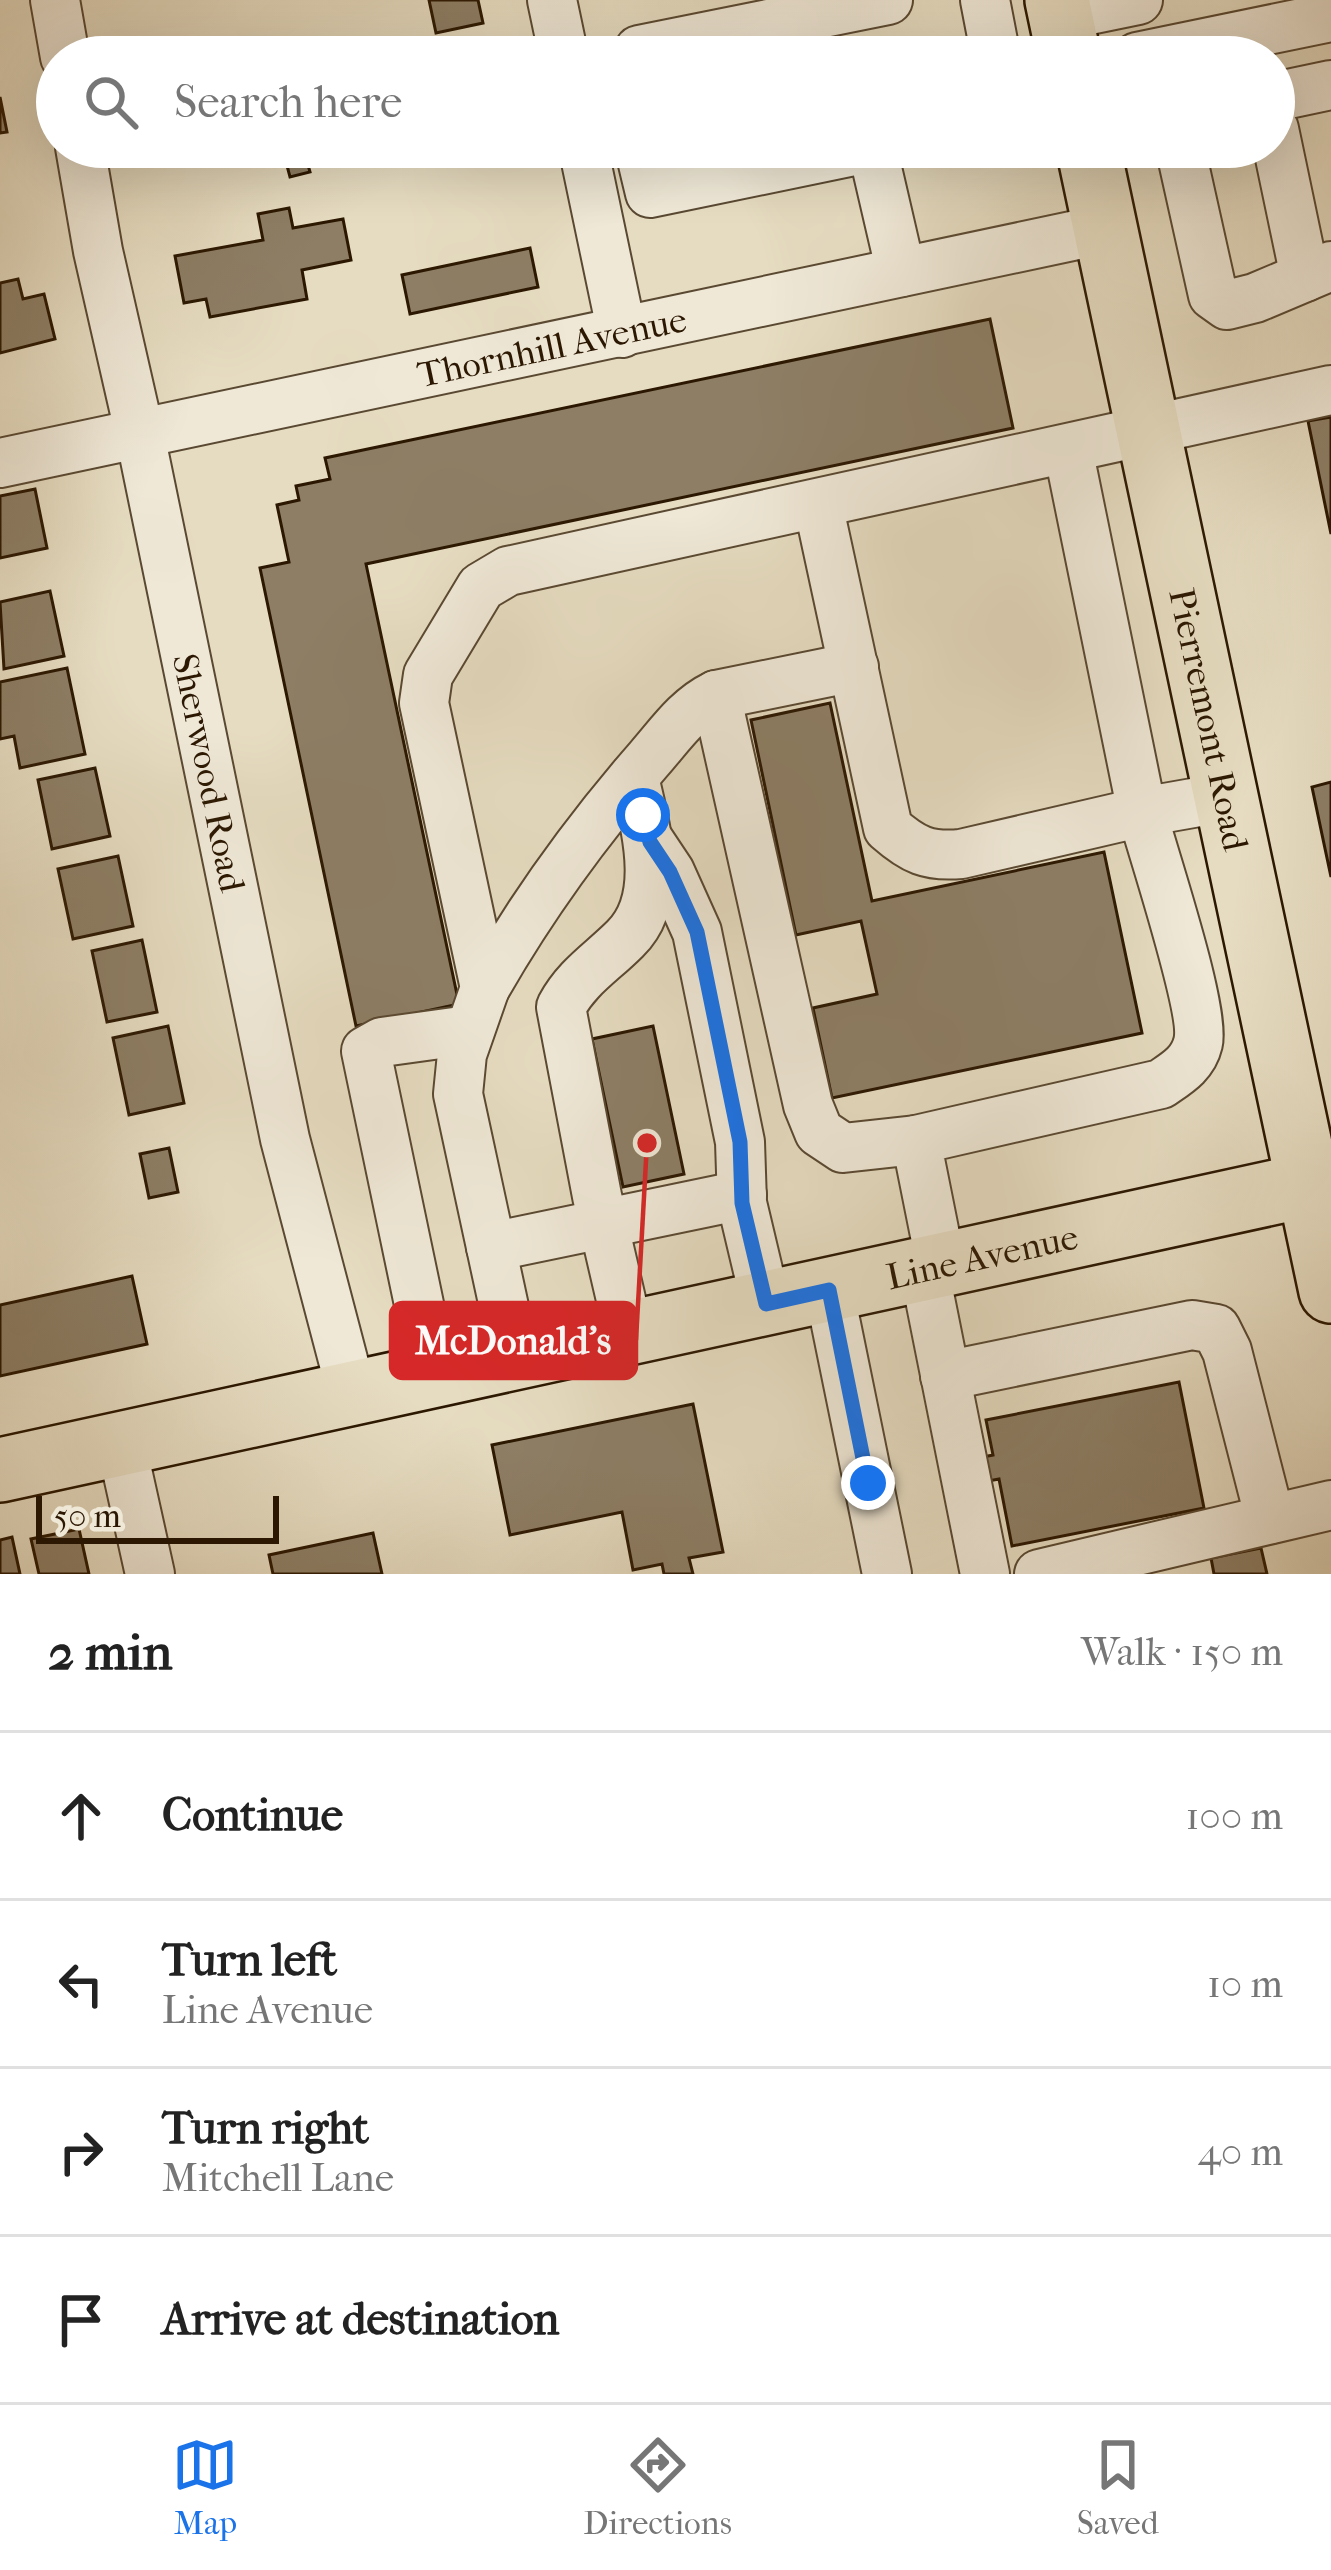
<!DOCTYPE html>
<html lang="en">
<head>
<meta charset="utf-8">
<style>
	:root { --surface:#fff; --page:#f6f6f6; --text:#222; --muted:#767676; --line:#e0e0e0; --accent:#1a73e8 }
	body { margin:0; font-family:"IM FELL French Canon",serif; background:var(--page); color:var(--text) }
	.scale { position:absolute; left:36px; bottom:30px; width:243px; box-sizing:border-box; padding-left:12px; border:6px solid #2c1802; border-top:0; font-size:33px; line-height:42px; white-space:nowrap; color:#2c1802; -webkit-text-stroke:9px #efe8d7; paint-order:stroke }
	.stop { position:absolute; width:36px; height:36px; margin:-27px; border:9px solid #1a73e8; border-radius:50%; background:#fff }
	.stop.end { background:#1a73e8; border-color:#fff; box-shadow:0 3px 12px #0008 }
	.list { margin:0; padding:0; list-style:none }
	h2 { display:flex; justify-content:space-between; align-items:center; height:156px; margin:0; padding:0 48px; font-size:51px }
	h2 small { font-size:39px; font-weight:400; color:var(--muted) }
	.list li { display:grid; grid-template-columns:78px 1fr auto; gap:36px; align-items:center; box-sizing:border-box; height:168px; padding:0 48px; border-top:3px solid var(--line) }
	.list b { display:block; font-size:45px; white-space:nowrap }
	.list p { margin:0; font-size:39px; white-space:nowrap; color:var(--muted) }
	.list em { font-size:39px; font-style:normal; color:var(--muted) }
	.icon { flex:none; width:66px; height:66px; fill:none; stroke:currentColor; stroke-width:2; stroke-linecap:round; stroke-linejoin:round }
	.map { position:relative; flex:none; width:1331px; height:1574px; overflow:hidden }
	.search { position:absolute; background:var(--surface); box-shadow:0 12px 48px #0002; left:36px; right:36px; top:36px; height:132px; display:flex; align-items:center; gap:30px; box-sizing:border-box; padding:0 42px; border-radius:66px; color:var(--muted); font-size:45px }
	.sheet { height:828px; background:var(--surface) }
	nav { display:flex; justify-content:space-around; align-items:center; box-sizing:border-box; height:168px; border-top:3px solid var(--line); background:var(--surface); font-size:33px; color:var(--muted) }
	nav a { display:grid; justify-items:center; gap:6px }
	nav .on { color:var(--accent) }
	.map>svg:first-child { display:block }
	.building { fill:#8d7e65; stroke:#2c1802; stroke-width:3 }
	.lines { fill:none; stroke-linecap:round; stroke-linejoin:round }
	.minor-casing { stroke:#5a4932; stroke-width:52 }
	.major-casing { stroke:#2c1802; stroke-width:68 }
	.minor { stroke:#efe8d7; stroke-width:48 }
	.major { stroke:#e6dcc1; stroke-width:63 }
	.route { stroke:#1a73e8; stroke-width:15 }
	.labels { text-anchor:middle; stroke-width:9; stroke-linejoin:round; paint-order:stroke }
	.street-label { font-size:36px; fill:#2c1802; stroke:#efe8d7 }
	.leader { fill:none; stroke:#d62828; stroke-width:4.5 }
	.callout-dot { fill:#d62828; stroke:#efe8d7; stroke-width:4.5 }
	.callout { fill:#d62828; stroke:#d62828; stroke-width:4.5 }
	.callout-label { font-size:39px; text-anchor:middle; font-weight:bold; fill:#fff }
</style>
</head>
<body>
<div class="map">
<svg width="1331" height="1574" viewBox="0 0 1331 1574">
	<rect width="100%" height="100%" fill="#e6dcc1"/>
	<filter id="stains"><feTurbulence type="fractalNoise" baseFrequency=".00167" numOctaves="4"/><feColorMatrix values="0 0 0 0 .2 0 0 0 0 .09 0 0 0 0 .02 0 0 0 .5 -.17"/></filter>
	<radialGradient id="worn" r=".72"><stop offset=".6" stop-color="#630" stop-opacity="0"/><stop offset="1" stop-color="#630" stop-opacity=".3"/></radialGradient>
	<!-- building -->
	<g class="building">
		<polygon points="429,0 478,0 483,23 436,33"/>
		<polygon points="0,97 7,132 0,133"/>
		<polygon points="282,147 303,147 310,172 290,177"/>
		<polygon points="289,208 293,228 343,219 351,260 302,270 307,299 210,317 206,299 184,303 175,256 263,240 258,214"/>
		<polygon points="530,248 538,287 410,314 402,275"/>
		<polygon points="18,279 23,299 44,294 55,339 0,353 0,283"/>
		<polygon points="990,319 1013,428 366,564 459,1004 356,1026 260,568 289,562 277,505 299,500 296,486 330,479 325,458"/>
		<polygon points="1331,417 1331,534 1308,421"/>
		<polygon points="35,489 47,548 0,558 0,496"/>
		<polygon points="50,591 64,656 4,669 0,602"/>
		<polygon points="67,668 85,754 20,768 14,736 0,739 0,682"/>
		<polygon points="830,703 872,901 1104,852 1142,1033 832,1098 813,1008 877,994 861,921 796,935 751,720"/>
		<polygon points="95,768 110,836 52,849 38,780"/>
		<polygon points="1331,782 1331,877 1312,787"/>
		<polygon points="118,856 133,926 73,939 58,869"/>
		<polygon points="142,940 157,1012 107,1022 92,951"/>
		<polygon points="168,1026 184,1103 129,1115 113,1038"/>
		<polygon points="653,1026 684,1174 623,1187 592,1039"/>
		<polygon points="169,1148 178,1192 149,1198 140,1154"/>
		<polygon points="132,1276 147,1344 0,1376 0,1305"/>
		<polygon points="1179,1382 1204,1508 1012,1546 999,1479 972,1484 968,1460 993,1455 986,1420"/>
		<polygon points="693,1404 723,1552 689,1558 693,1574 664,1574 662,1564 633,1570 622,1512 510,1535 492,1445"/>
		<polygon points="79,1529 89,1574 39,1574 31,1539"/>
		<polygon points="373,1533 382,1574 273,1574 269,1555"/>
		<polygon points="12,1537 20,1574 0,1574 0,1540"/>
		<polygon points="1261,1548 1267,1574 1214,1574 1211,1558"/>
	</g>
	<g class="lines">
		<defs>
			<g id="minor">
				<polyline points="55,0 65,57"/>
				<polyline points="552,0 564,57"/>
				<polyline points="985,0 996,57"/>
				<polyline points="1060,16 1138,0"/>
				<polyline points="635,57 639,50 888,0"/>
				<polyline points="1137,57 1331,17"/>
				<polyline points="1274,97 1331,85"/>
				<polyline points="1274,129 1305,277"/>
				<path id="s1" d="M80,147L98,251L140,435L285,1139L352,1394"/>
				<polyline points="583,147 622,333"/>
				<polyline points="639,147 650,193 873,147"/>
				<polyline points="872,147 901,272"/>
				<polyline points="1180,147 1213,295 1227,305 1255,298 1331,266"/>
				<polyline points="1068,449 1142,812 1227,797"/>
				<path id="s2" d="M0,463L1105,229"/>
				<path d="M818,504L888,828C913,850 928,857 961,854L1142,812C1153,853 1206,1011 1198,1043C1193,1064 1177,1073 1161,1084L916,1140L941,1265"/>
				<polyline points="716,695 808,1105 819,1132 843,1148 916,1140"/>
				<polyline points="650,842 670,872 697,932 740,1142 742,1203 766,1304"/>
				<path d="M485,988C532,906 587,830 649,759C670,735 687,709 716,695L854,667"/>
				<polyline points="491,1247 742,1195"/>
				<polyline points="924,1269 985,1574"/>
				<polyline points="829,1290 887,1574"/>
				<path d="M629,1334L597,1196L561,1007C577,977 601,963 625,939C667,898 645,826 634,777"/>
				<polyline points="515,1358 458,1094 462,1054 485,988 424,703 428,675 481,587 508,571 1331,390"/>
				<polyline points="434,1376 366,1051 382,1042 469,1030"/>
				<polyline points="945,1376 1192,1325 1216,1329 1227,1351 1270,1519"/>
				<polyline points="121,1443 150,1574"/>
				<polyline points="1039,1574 1331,1505"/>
			</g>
			<g id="major">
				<polyline points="1057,0 1069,57"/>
				<path id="s3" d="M1088,147L1331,1291"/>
				<path id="s4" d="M0,1470L1331,1180"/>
			</g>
		</defs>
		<!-- minor casing -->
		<use href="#minor" class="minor-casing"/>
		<!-- major casing -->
		<use href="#major" class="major-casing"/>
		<!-- minor -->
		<use href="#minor" class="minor"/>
		<!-- major -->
		<use href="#major" class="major"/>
	</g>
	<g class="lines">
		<!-- route -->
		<polyline class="route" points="643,815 650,842 670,872 697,932 740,1142 742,1203 766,1304 829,1290 868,1483"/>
	</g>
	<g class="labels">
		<!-- street labels -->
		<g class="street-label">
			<text dy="13" stroke="none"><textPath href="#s2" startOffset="564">Thornhill Avenue</textPath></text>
			<text dy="13" stroke="none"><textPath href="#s3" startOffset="585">Pierremont Road</textPath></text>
			<text dy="13" stroke="none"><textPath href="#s1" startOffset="639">Sherwood Road</textPath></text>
			<text dy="13" stroke="none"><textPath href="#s4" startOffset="1005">Line Avenue</textPath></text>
		</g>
	</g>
	<!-- callouts -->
	<path class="leader" d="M647 1143L636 1340"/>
	<circle class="callout-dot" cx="647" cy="1143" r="12"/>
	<rect class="callout" x="391" y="1303" width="245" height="75" rx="12"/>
	<g class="callout-label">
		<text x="513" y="1354">McDonald's</text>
	</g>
	<rect width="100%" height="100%" filter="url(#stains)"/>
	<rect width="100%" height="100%" fill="url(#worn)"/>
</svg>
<div class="scale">50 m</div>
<div class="stop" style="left:643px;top:815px"></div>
<div class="stop end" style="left:868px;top:1483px"></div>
<div class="search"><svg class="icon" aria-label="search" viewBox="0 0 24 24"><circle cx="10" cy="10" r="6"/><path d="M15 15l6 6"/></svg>Search here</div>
</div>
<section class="sheet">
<h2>2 min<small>Walk · 150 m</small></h2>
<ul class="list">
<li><svg class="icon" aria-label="ahead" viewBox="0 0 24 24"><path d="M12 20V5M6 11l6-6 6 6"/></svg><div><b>Continue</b></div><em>100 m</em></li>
<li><svg class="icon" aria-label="left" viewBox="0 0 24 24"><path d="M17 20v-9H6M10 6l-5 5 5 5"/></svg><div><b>Turn left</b><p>Line Avenue</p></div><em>10 m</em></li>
<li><svg class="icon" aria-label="right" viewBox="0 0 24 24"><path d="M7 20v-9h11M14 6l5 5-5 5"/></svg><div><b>Turn right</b><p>Mitchell Lane</p></div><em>40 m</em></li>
<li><svg class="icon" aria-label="arrive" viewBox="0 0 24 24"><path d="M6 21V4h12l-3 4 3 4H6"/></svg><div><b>Arrive at destination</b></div></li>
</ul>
</section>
<nav>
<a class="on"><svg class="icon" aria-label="map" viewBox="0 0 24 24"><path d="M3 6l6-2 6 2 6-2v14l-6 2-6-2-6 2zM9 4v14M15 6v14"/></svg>Map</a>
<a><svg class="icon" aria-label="directions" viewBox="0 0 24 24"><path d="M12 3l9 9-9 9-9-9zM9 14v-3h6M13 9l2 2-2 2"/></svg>Directions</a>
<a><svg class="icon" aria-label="saved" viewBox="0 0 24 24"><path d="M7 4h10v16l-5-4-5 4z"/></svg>Saved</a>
</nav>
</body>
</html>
